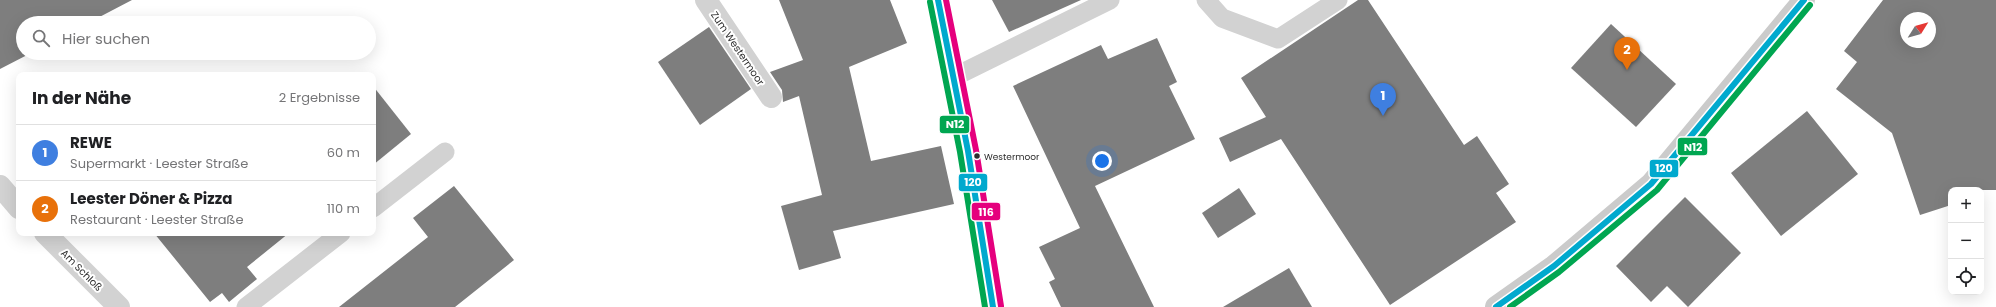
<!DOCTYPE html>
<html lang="de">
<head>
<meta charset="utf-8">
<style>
	:root { --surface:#fff; --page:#f6f6f6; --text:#202124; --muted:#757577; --line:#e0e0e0; --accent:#0f766e }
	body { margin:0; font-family:Poppins,sans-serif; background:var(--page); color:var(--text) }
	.controls { position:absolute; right:12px; bottom:12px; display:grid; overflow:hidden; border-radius:8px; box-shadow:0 4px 16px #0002 }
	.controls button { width:36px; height:36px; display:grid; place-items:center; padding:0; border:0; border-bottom:1px solid var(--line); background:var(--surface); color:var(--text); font:20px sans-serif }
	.compass { position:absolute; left:1900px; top:12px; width:36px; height:36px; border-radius:50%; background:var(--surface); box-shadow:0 4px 16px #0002; rotate:53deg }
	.you { position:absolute; left:1102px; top:161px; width:14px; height:14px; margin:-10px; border:3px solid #fff; border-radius:50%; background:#1a73e8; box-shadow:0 0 0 6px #1a73e833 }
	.badge { display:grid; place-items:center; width:26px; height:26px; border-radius:50%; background:var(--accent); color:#fff; font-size:13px; font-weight:700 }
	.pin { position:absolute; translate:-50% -33px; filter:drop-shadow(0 1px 2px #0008) }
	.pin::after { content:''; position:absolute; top:21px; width:14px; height:12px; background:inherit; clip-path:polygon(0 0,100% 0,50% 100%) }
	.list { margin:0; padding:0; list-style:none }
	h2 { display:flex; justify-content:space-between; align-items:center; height:52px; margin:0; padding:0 16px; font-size:17px }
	h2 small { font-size:13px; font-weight:400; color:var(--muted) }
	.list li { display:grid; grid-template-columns:26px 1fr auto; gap:12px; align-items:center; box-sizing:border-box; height:56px; padding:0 16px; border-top:1px solid var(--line) }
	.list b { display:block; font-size:15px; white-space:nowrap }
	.list p { margin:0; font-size:13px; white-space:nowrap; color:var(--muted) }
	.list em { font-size:13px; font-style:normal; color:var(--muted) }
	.icon { flex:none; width:22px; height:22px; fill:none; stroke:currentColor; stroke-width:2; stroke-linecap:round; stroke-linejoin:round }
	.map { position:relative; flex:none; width:1996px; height:307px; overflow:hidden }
	.search { position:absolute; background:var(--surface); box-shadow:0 4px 16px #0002; left:16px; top:16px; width:360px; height:44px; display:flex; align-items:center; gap:10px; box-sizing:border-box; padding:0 14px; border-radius:22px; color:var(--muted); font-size:15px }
	.panel { position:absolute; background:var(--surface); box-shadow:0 4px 16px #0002; left:16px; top:72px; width:360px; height:164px; border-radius:8px }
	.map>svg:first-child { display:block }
	.building { fill:#7e7e7e; fill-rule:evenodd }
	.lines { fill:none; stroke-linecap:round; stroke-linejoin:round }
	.lane { stroke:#d2d2d2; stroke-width:19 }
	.street { stroke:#d2d2d2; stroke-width:22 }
	.secondary { stroke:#cbcbcb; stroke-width:22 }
	.bus-1-casing { stroke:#fff; stroke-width:9 }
	.bus-2-casing { stroke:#fff; stroke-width:9 }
	.bus-3-casing { stroke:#fff; stroke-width:9 }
	.bus-1 { stroke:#00a9ce; stroke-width:6 }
	.bus-2 { stroke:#00a651; stroke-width:6 }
	.bus-3 { stroke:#e5007d; stroke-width:6 }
	.bus-dot { fill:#2d2d2d; stroke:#fff; stroke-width:1.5 }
	.labels { text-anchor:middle; stroke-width:4; stroke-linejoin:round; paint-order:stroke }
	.bus-label { font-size:9px; fill:#2d2d2d; stroke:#fff; text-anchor:start }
	.street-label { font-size:10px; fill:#2d2d2d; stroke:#fff }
	.line-badge { stroke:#fff; stroke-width:1.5 }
	.badge-label { font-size:11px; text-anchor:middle; font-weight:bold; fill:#fff }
</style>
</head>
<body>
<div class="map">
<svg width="1996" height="307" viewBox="0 0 1996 307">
	<rect width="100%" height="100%" fill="#fff"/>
	<!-- building -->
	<g class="building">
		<polygon points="0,0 132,0 88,23 23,23 23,53 31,53 0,69"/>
		<polygon points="779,0 890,0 907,43 849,67 871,161 941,146 954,204 833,231 841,258 799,270 781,206 822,195 799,96 783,102 782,90 770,72 803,60"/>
		<polygon points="992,0 1081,0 1009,32"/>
		<polygon points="1358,0 1368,0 1464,145 1477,136 1509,184 1496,193 1516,222 1390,305 1281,139 1230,162 1219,138 1266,117 1241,78"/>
		<path d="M1883,0H1996V190H1951V205L1920,215L1892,133L1836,89L1857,62L1844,51ZM1906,18H1930V42H1906Z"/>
		<polygon points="1611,24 1676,84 1636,127 1571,68"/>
		<polygon points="709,27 751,89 700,125 658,62"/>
		<polygon points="1157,38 1177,82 1169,86 1195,139 1095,186 1154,307 1061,307 1049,282 1055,279 1039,247 1080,228 1013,86 1101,45 1108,59"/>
		<polygon points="373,86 411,134 373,165"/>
		<polygon points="1807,111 1858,174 1781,236 1731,173"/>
		<polygon points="454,186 514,260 455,307 339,307 428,237 413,218"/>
		<polygon points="1239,188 1256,214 1218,238 1202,213"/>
		<polygon points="1685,197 1741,253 1688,307 1667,286 1651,302 1616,266"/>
		<polygon points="154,233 289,233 247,267 257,279 229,302 222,293 210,302"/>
		<polygon points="1289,268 1312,307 1223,307"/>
	</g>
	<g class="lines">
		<!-- lane -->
		<g class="lane">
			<polyline points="1206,0 1222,18 1278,39 1338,0"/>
			<polyline points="954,77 1110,0"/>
			<polyline points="373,208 445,152"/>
			<polyline points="246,307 341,233"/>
		</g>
		<!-- street -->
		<g class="street">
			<polyline points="706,0 771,97"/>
			<polyline points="0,186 19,208"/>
			<polyline points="45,233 119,307"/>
		</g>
		<!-- secondary -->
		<g class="secondary">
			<polyline points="938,0 968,151 993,307"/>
			<polyline points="1496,307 1554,266 1651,184 1804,0"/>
		</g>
		<defs>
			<g id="bus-1">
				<polyline points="938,0 968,151 993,307"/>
				<polyline points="1496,307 1554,266 1651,184 1804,0"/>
			</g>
			<g id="bus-2">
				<polyline points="930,2 960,152 985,307"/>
				<polyline points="1510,307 1559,272 1657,190 1810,5"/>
			</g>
			<polyline id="bus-3" points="946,0 976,150 1001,306"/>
		</defs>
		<!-- bus-1 casing -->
		<use href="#bus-1" class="bus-1-casing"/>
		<!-- bus-2 casing -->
		<use href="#bus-2" class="bus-2-casing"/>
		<!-- bus-3 casing -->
		<use href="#bus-3" class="bus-3-casing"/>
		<!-- bus-1 -->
		<use href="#bus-1" class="bus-1"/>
		<!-- bus-2 -->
		<use href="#bus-2" class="bus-2"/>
		<!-- bus-3 -->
		<use href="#bus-3" class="bus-3"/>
	</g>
	<!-- markers -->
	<circle class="bus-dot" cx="977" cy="156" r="3.5"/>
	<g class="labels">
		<!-- bus labels -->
		<g class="bus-label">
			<text x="984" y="160">Westermoor</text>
		</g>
		<!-- street labels -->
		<g class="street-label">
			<text transform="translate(738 48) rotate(56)" y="4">Zum Westermoor</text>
			<text transform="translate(82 270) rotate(45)" y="4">Am Schloß</text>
		</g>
	</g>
	<g class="line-badge">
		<rect x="939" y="115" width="31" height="19" rx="4" fill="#00a651"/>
		<rect x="1677" y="137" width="31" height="19" rx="4" fill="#00a651"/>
		<rect x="1649" y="159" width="30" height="19" rx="4" fill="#00a9ce"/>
		<rect x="958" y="173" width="30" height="19" rx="4" fill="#00a9ce"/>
		<rect x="971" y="202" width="30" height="19" rx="4" fill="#e5007d"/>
	</g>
	<g class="badge-label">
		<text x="955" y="128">N12</text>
		<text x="1693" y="151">N12</text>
		<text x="1664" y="172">120</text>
		<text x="973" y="186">120</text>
		<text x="986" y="216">116</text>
	</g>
</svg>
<div class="controls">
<button>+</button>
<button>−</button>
<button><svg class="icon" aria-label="locate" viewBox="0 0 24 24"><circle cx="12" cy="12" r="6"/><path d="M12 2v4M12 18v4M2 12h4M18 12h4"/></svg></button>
</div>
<svg class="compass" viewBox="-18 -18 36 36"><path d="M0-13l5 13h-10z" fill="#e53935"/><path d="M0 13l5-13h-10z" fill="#757577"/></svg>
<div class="you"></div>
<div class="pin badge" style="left:1383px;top:116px;background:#3f7fe0">1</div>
<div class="pin badge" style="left:1627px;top:70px;background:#e8710a">2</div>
<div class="search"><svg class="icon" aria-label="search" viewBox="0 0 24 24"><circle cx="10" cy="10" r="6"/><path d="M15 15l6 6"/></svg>Hier suchen</div>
<section class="panel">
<h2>In der Nähe<small>2 Ergebnisse</small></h2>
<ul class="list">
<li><span class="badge" style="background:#3f7fe0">1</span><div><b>REWE</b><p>Supermarkt · Leester Straße</p></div><em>60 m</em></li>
<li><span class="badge" style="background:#e8710a">2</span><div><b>Leester Döner &amp; Pizza</b><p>Restaurant · Leester Straße</p></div><em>110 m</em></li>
</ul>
</section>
</div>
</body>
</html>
